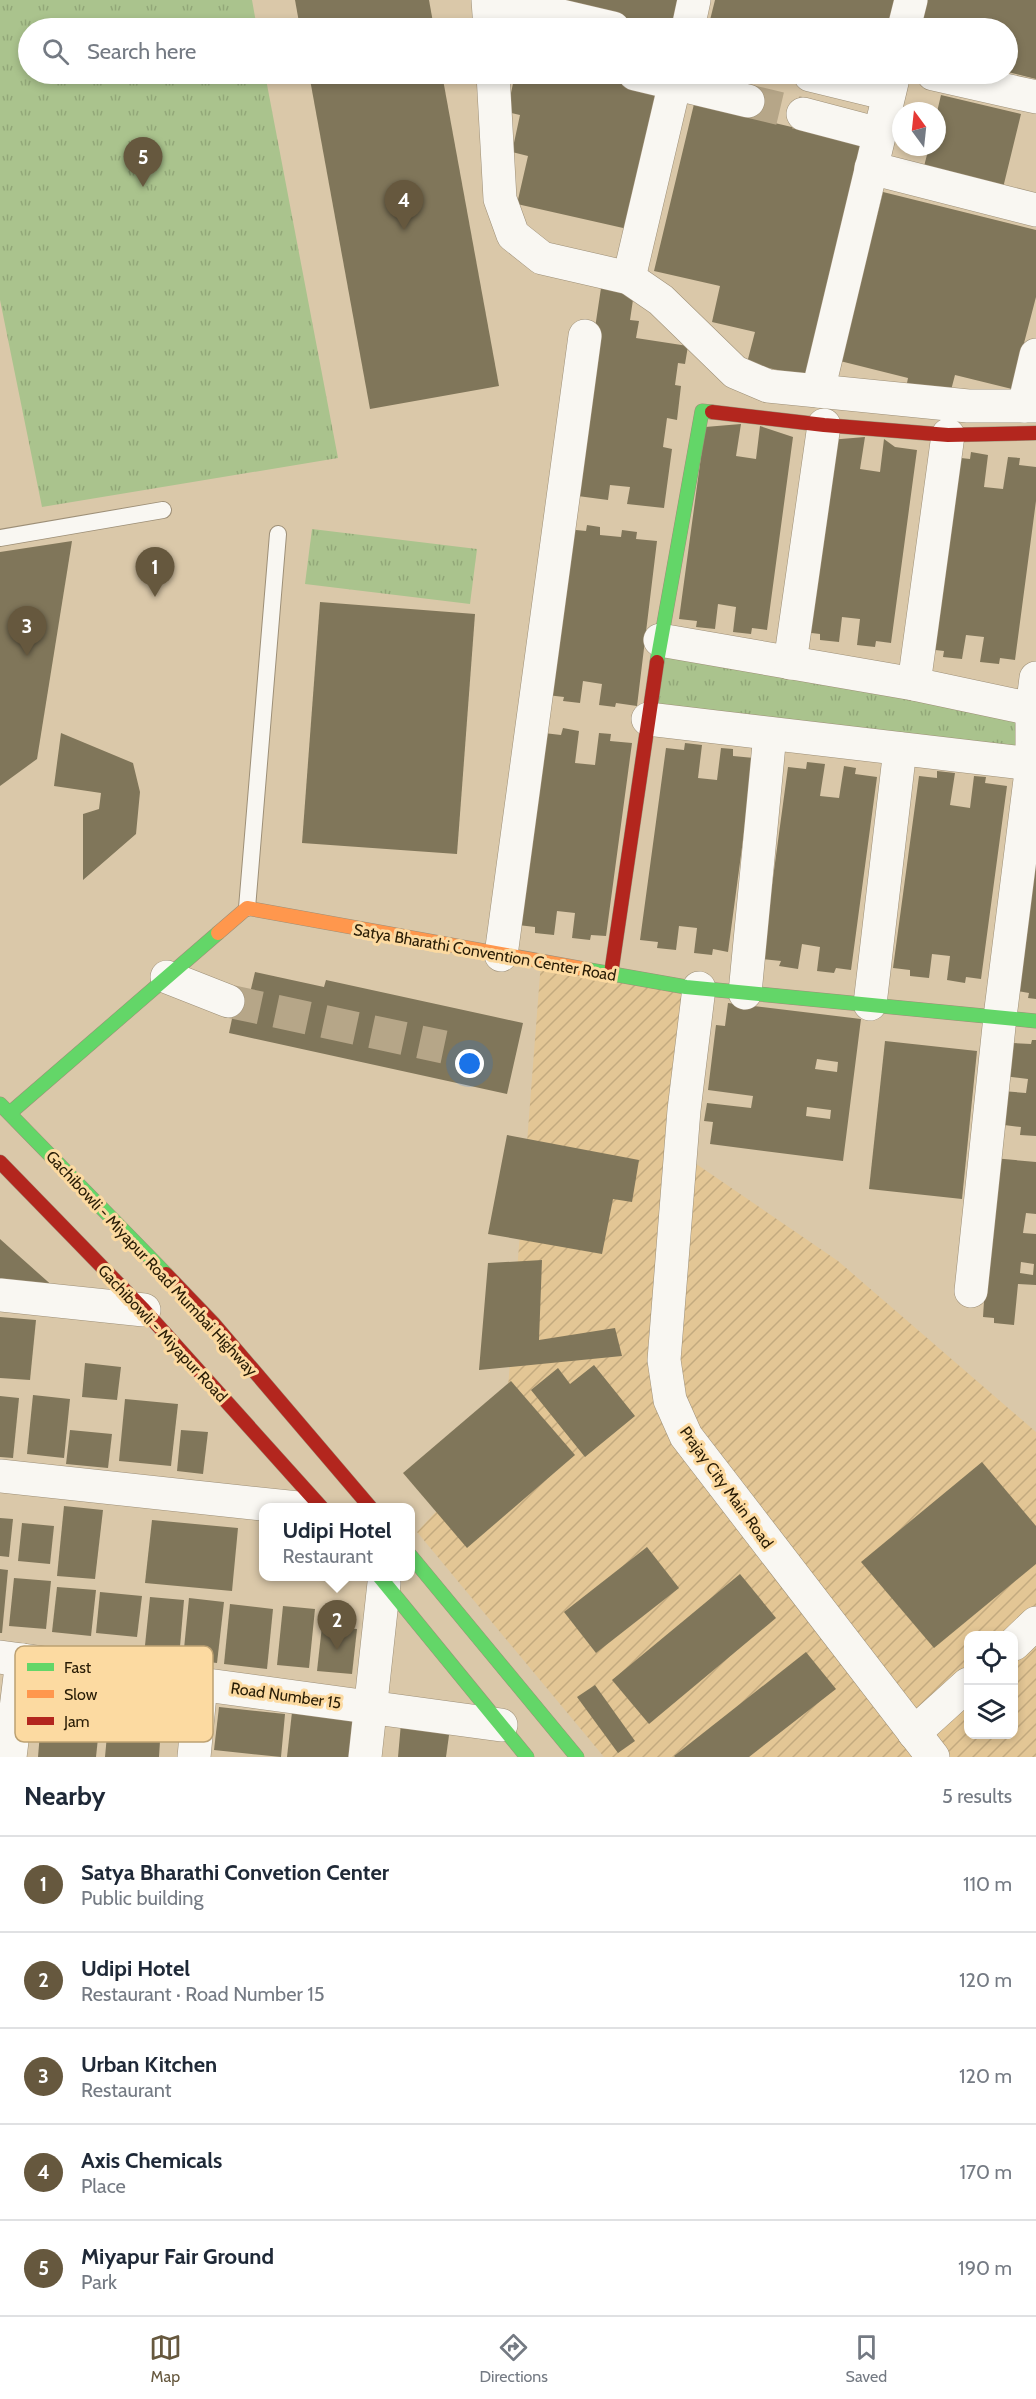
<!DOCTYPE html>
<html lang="en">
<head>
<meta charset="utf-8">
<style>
	:root { --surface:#fff; --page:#f2f2f3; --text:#1f2937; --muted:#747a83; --line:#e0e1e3; --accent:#66583e }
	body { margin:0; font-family:Cabin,sans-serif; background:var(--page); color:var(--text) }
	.controls { position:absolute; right:18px; bottom:18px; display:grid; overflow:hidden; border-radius:12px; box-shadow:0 3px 9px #0003 }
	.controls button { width:54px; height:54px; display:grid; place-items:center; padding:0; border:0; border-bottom:2px solid var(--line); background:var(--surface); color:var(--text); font:30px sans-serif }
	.compass { position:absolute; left:892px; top:102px; width:54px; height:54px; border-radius:50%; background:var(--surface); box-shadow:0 3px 9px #0003; rotate:345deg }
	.you { position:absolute; left:470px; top:1064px; width:21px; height:21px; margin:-15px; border:4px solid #fff; border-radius:50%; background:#1a73e8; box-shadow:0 0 0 9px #1a73e833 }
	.badge { display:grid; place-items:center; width:39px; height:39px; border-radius:50%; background:var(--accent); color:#fff; font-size:20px; font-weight:700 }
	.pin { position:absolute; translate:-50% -50px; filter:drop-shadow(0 2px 3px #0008) }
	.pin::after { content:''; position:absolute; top:32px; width:21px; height:18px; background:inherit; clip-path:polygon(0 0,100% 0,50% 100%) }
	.popup { position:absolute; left:259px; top:1503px; width:156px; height:78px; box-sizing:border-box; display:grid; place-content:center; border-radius:12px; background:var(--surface); filter:drop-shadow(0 2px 4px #0005); font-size:20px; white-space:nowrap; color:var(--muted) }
	.popup b { font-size:22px; color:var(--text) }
	.popup::after { content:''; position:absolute; left:50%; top:100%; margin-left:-12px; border:12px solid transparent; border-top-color:var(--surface) }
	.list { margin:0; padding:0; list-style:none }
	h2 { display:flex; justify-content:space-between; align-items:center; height:78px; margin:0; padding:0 24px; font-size:26px }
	h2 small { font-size:20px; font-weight:400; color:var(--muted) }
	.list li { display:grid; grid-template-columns:39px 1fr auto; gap:18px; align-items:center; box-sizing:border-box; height:96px; padding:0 24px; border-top:2px solid var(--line) }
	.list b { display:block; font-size:22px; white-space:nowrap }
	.list p { margin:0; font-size:20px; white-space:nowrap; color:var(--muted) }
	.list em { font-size:20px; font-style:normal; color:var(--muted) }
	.icon { flex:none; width:33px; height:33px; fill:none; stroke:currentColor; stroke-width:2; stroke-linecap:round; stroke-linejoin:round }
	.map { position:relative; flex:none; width:1036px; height:1757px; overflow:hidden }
	.search { position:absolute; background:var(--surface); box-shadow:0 3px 9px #0003; left:18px; right:18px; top:18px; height:66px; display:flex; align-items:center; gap:15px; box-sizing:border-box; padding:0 21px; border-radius:33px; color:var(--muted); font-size:22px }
	.sheet { height:558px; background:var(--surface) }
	nav { display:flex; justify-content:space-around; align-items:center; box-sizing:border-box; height:84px; border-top:2px solid var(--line); background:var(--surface); font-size:16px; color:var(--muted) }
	nav a { display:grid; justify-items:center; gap:3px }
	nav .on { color:var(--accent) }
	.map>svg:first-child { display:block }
	.industrial { fill:url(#industrial-furrows); fill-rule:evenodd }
	.park { fill:url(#park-tufts) }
	.building { fill:#80765a; fill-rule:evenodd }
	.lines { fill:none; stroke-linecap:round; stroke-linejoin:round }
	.street-tunnel { stroke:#b6a688; stroke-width:33; stroke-dasharray:33 16; stroke-linecap:butt }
	.lane-casing { stroke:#9d8f77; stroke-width:18 }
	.street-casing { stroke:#9d8f77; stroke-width:34 }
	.fast-casing { stroke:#9d8f77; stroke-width:15 }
	.slow-casing { stroke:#9d8f77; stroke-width:15 }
	.jam-casing { stroke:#9d8f77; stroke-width:15 }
	.lane { stroke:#f9f7f2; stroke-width:16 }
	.street { stroke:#f9f7f2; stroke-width:33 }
	.fast { stroke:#63d668; stroke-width:14 }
	.slow { stroke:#ff974d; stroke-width:14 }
	.jam { stroke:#b3261e; stroke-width:14 }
	.labels { text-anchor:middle; stroke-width:6; stroke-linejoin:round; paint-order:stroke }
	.street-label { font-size:16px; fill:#281c05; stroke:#fcdaa1 }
	.key { fill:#fcdaa1; stroke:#bca172; stroke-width:1.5 }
	.key-label { font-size:16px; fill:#281c05 }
</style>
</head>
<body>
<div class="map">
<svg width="1036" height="1757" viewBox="0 0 1036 1757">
	<defs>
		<pattern id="industrial-furrows" width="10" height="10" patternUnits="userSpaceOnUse" patternTransform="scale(1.5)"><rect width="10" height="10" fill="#e3c695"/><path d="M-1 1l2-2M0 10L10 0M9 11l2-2" fill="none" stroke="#c3aa7f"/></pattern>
		<pattern id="park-tufts" width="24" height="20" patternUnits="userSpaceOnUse" patternTransform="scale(1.5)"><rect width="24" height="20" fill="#aac38d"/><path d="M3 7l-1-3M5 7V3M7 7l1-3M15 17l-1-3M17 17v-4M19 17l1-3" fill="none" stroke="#92a778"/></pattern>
	</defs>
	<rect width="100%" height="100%" fill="#dac8a9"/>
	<!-- industrial -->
	<path class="industrial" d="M541,962L686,987L667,1144L838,1261L1036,1432V1757H604L417,1532L504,1439ZM968,1636H1014V1734H968Z"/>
	<!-- park -->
	<g class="park">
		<polygon points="0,0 252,0 257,28 28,28 28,74 265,74 338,458 42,507 0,300"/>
		<polygon points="312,529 477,549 470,604 305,584"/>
		<polygon points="660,640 1032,709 1032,764 648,719"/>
	</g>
	<!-- building -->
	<g class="building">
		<polygon points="295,0 429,0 434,28 300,28"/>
		<polygon points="530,0 684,0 678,28 652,28"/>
		<polygon points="715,0 898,0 891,28 708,28"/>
		<polygon points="925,0 1036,0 1036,79 1008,72 1008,28 918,28"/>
		<polygon points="309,74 442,74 499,386 370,409"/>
		<polygon points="515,74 577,74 663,92 632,230 517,204 528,156 512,152 520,115 507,112"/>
		<polygon points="941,95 1021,114 1002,192 922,174 929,147 937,147 937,112"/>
		<polygon points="694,104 864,144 808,377 747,363 755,332 712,322 720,286 654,271"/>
		<polygon points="883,192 1036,230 1036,297 1012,389 955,375 950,394 907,383 908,378 840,361"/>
		<polygon points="601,288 634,293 630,320 639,321 636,338 688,346 685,364 678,363 675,385 681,386 677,420 667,418 663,447 672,449 664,508 627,504 630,487 610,485 608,500 570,495"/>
		<polygon points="741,424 736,456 756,459 760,426 793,437 767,630 752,628 751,634 733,632 736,607 718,604 715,629 696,627 697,621 679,619 705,427"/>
		<polygon points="865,437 860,469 880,472 884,439 895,447 917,450 891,643 876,641 875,647 857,645 860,619 842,617 839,642 820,640 820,634 803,632 829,440"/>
		<polygon points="971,452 988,455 984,487 1003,489 1008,457 1020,458 1019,465 1036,467 1036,501 1015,660 1000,658 999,664 980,662 984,637 966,635 962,659 943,657 944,651 926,649 952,457 970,459"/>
		<polygon points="587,525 600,527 600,535 621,537 622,530 637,532 636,539 657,541 637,706 616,703 615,707 599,705 602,684 583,681 580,703 563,701 564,697 547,695 566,529 586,531"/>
		<polygon points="72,541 37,759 0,786 0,552"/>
		<polygon points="320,602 475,614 457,854 302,843"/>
		<polygon points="563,728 579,731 575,763 595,765 599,733 611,734 610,741 632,743 606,936 591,935 590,940 572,938 575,913 557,911 554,935 535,933 535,927 518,925 544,733 561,735"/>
		<polygon points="61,733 133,763 140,792 136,834 83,880 83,814 99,809 101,793 54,786"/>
		<polygon points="685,743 702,745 698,778 717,780 721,748 733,749 733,756 754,758 728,952 713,949 712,955 694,953 697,928 679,926 676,950 657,948 658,942 640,940 666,748 684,750"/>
		<polygon points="807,762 825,764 820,796 839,798 844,766 856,768 855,774 877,777 851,970 836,968 834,973 817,971 820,947 802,944 798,969 779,966 781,961 762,959 788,767 806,769"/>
		<polygon points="937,771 955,773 950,805 970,808 974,776 986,777 985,783 1007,786 981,979 966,977 965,983 947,980 950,956 932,954 929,978 910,976 910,970 893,968 919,776 937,778"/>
		<polygon points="1036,817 1036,999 1028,998 1029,993 1011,990"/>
		<polygon points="255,972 324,987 326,980 523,1023 507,1094 229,1033 238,990 250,993"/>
		<path d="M728,1003L861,1019L843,1161L710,1144L713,1122L704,1121L707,1103L751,1108L753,1096L708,1090L716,1025L725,1026ZM817,1059L838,1062L837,1072L815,1069ZM807,1107L831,1110L830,1119L806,1116Z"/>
		<polygon points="1032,1040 1036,1040 1036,1136 1020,1135 1021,1127 1004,1125 1002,1091 1026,1093 1028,1079 1003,1076 1013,1043 1031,1044"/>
		<polygon points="885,1041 977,1051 962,1199 869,1189"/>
		<polygon points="507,1135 639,1160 632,1202 613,1199 602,1254 488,1234"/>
		<path d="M993,1158L1036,1162V1214L1026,1213L1023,1233L1036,1234V1285L1018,1284L1014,1325L994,1323V1318L983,1317ZM1021,1262L1034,1264L1033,1275L1020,1273Z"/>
		<polygon points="0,1239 56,1289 0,1283"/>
		<polygon points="542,1260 539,1340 615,1328 622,1356 479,1370 488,1263"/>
		<polygon points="0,1317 36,1320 30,1380 0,1378"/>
		<polygon points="85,1363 121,1367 117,1400 82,1397"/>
		<polygon points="594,1365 635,1416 585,1457 531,1390 558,1368 570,1384"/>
		<polygon points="511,1381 575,1455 467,1548 403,1473"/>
		<polygon points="33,1395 70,1399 64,1458 27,1454"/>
		<polygon points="0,1396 19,1398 13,1458 0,1457"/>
		<polygon points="125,1399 178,1404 171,1466 119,1461"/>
		<polygon points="70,1430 112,1434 108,1468 66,1464"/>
		<polygon points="181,1430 208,1432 203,1474 177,1471"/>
		<polygon points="982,1462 1036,1526 1036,1564 934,1648 861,1562"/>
		<polygon points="64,1506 103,1510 95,1579 57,1576"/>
		<polygon points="0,1518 13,1519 9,1557 0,1556"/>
		<polygon points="152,1520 238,1528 232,1591 145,1583"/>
		<polygon points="22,1523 54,1526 50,1564 18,1561"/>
		<polygon points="647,1547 679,1588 596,1653 564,1612"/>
		<polygon points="0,1569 8,1570 2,1633 0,1633"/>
		<polygon points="740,1574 776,1618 649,1724 612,1680"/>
		<polygon points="14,1578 51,1581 46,1629 9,1626"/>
		<polygon points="57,1587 96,1590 91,1636 52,1632"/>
		<polygon points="100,1592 142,1596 137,1637 96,1633"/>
		<polygon points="150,1597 184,1600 179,1658 144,1655"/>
		<polygon points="189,1598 224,1602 217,1663 183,1659"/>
		<polygon points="230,1604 273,1609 267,1669 224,1664"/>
		<polygon points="283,1606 315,1609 309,1668 277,1665"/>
		<polygon points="322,1626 357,1629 352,1674 317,1671"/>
		<polygon points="806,1652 836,1689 749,1757 675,1757 674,1756"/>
		<polygon points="43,1684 92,1688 88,1724 39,1719"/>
		<polygon points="595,1685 635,1741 618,1753 577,1697"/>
		<polygon points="117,1693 158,1697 154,1734 113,1730"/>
		<polygon points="219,1707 285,1714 281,1757 214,1750"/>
		<polygon points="292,1712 357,1719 352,1757 287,1757"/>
		<polygon points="401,1723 450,1728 446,1757 398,1757"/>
		<polygon points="40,1733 98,1738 96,1757 38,1757"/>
		<polygon points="107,1735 160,1741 159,1757 105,1757"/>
	</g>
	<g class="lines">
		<!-- street-tunnel -->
		<g class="street-tunnel">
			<polyline points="748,101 803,114"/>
			<polyline points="228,1001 444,1047"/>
		</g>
		<defs>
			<g id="lane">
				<polyline points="0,538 163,510"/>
				<polyline points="247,908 278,534"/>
			</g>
			<g id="street">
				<polyline points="488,0 490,28"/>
				<polyline points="493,0 613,28"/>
				<polyline points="688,28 694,0"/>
				<polyline points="904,28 911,0"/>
				<polyline points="493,74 500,199 513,235 542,258 629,278 661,300 735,372 768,386 968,406 1036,406"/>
				<polyline points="635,74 748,101"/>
				<polyline points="933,74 1036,97"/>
				<polyline points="810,75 888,94"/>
				<polyline points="803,114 879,134"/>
				<polyline points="871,168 1036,210"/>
				<polyline points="629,278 677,74"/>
				<polyline points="818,391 894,74"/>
				<polyline points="1024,406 1036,355"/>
				<polyline points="660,640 914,684 1032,709"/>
				<polyline points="790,663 824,425"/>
				<polyline points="914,684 948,435"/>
				<polyline points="648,719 1032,764"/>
				<polyline points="501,955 585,336"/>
				<polyline points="167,977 228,1001"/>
				<polyline points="699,988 684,1110 664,1360 670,1400 686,1436 933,1757"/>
				<polyline points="745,993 770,734"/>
				<polyline points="870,1004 900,749"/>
				<polyline points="971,1291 1000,1017 1032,764 1032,709 1036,678"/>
				<polyline points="0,1295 144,1310"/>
				<polyline points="0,1476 298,1508"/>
				<polyline points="1014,1644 1036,1623"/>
				<polyline points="0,1657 501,1725"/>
				<polyline points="914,1733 968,1684"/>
				<polyline points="10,1757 22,1660"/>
				<polyline points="194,1757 201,1684"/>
				<polyline points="365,1757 384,1583"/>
			</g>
			<g id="fast">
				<polyline points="657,662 702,411 712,412"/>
				<polyline points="584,969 686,987 1036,1021"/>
				<polyline points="0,1104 166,1274"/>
				<polyline points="10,1113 218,933"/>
				<polyline points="410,1555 577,1757"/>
				<polyline points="379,1576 527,1757"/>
			</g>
			<polyline id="slow" points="218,933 247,908 584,969"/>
			<g id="jam">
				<polyline points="712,412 824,425 948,435 1036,433"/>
				<polyline points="611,974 657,662"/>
				<polyline points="0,1162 144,1310 322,1508"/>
				<polyline points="166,1274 214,1324 371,1508"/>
			</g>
		</defs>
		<!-- lane casing -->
		<use href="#lane" class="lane-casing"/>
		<!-- street casing -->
		<use href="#street" class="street-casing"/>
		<!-- fast casing -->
		<use href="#fast" class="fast-casing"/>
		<!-- slow casing -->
		<use href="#slow" class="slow-casing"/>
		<!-- jam casing -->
		<use href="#jam" class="jam-casing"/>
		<!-- lane -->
		<use href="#lane" class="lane"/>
		<!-- street -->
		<use href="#street" class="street"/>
		<!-- fast -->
		<use href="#fast" class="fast"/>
		<!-- slow -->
		<use href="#slow" class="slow"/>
		<!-- jam -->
		<use href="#jam" class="jam"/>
	</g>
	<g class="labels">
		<!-- street labels -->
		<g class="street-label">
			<text transform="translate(485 952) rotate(10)" y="6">Satya Bharathi Convention Center Road</text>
			<text transform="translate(152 1263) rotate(47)" y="6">Gachibowli - Miyapur Road Mumbai Highway</text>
			<text transform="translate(163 1333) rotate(47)" y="6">Gachibowli - Miyapur Road</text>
			<text transform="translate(727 1487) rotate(54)" y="6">Prajay City Main Road</text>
			<text transform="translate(286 1695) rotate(8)" y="6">Road Number 15</text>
		</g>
	</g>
	<!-- legend -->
	<rect x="15" y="1646" width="198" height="96" rx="9" class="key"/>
	<rect x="27" y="1663" width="27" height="8" fill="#63d668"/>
	<rect x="27" y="1690" width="27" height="8" fill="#ff974d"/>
	<rect x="27" y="1717" width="27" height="8" fill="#b3261e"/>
	<g class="key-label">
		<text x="64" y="1673">Fast</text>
		<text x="64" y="1700">Slow</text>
		<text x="64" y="1727">Jam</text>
	</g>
</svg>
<div class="controls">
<button><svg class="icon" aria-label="locate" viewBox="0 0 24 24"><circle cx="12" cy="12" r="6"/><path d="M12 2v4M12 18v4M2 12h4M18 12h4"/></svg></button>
<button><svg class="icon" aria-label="layers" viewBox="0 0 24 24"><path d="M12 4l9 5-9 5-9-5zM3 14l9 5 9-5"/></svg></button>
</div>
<svg class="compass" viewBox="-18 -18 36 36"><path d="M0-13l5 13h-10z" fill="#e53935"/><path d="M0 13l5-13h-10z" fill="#747a83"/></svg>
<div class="you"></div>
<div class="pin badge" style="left:155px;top:597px">1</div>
<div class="pin badge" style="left:337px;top:1650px">2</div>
<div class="popup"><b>Udipi Hotel</b>Restaurant</div>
<div class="pin badge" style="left:27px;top:656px">3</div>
<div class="pin badge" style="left:404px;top:230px">4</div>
<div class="pin badge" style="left:143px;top:187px">5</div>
<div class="search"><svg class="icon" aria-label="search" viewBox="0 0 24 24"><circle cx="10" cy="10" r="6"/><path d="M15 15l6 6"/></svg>Search here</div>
</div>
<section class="sheet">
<h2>Nearby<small>5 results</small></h2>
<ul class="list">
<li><span class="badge">1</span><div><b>Satya Bharathi Convetion Center</b><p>Public building</p></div><em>110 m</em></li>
<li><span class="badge">2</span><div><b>Udipi Hotel</b><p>Restaurant · Road Number 15</p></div><em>120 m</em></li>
<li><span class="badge">3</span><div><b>Urban Kitchen</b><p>Restaurant</p></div><em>120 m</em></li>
<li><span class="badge">4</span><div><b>Axis Chemicals</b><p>Place</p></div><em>170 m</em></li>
<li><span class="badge">5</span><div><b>Miyapur Fair Ground</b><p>Park</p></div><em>190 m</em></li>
</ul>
</section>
<nav>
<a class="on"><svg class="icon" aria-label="map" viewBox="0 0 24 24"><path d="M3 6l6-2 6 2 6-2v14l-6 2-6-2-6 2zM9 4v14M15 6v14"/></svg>Map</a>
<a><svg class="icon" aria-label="directions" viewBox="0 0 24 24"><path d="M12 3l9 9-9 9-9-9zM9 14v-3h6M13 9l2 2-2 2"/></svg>Directions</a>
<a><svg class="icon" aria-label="saved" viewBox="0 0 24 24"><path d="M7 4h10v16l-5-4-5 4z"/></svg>Saved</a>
</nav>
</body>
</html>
